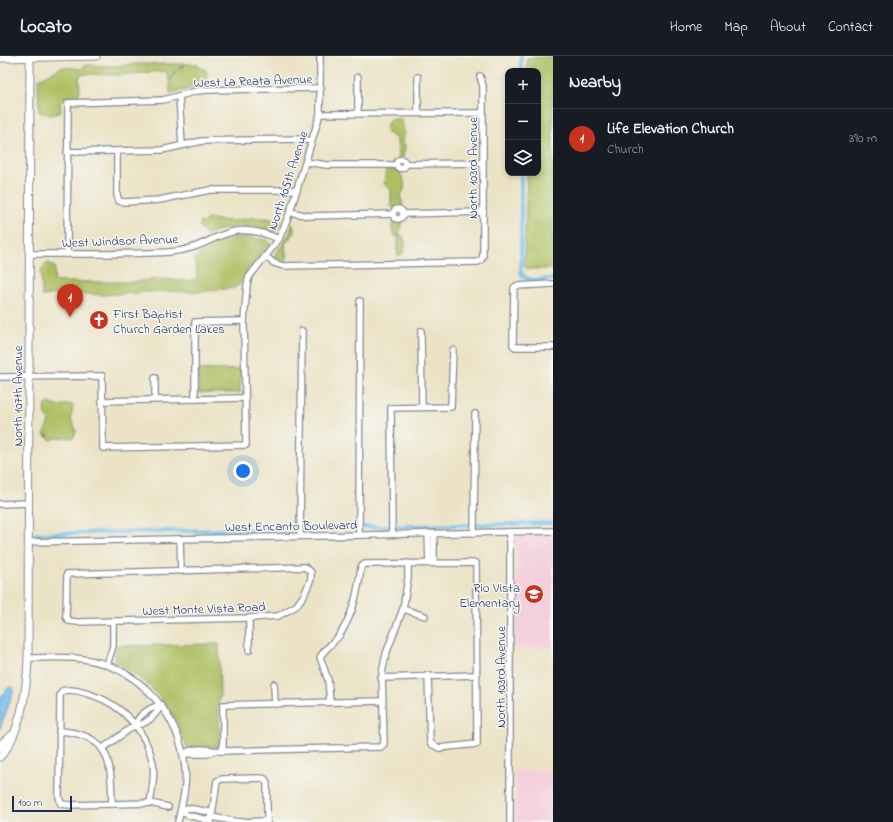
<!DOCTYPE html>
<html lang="en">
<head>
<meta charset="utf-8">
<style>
	:root { --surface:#171b24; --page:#20242c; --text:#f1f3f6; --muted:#9ea1a6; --line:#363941; --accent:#c8321e }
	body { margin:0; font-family:"Indie Flower",sans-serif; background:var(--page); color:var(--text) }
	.controls { position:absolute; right:12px; top:12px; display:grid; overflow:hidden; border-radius:8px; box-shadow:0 2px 6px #0003 }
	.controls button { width:36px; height:36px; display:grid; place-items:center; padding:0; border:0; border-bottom:1px solid var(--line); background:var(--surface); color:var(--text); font:20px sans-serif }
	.scale { position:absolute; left:12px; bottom:10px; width:60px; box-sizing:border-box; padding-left:4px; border:2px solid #1b2f5e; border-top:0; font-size:11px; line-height:14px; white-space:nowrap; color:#1b2f5e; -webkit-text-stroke:3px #f6f6f2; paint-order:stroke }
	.you { position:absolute; left:243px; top:415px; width:14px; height:14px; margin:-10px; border:3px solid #fff; border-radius:50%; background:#1a73e8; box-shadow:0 0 0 6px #1a73e833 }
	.badge { display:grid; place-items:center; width:26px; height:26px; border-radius:50%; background:var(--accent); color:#fff; font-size:13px; font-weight:700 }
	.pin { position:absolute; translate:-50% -33px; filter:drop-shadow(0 1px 2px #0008) }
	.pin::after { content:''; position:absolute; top:21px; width:14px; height:12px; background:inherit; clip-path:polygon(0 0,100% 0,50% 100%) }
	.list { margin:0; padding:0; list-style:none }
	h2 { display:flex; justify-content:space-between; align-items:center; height:52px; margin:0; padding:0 16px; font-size:17px }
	h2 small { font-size:13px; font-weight:400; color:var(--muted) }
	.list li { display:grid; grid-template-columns:26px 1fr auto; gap:12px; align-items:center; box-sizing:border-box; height:60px; padding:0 16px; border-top:1px solid var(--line) }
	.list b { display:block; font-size:15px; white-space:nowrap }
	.list p { margin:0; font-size:13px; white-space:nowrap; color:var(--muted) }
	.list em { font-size:13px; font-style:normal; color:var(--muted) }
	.icon { flex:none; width:22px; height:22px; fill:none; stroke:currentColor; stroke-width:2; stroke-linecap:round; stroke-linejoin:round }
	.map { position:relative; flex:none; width:553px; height:766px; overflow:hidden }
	header { display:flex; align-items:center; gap:24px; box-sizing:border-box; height:56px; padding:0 20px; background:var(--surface); border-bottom:1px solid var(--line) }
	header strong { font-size:19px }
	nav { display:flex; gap:22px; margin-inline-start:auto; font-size:14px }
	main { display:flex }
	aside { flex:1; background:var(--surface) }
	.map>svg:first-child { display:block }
	.built { fill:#f4cfdc }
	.green { fill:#aebf62; stroke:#647760 }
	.water { fill:#72bfec; stroke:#4677a5 }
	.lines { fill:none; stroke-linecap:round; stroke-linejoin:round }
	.canal { stroke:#72bfec; stroke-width:4 }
	.minor-casing { stroke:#848992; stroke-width:8 }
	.major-casing { stroke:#848992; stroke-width:9 }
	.minor { stroke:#fff; stroke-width:5.5 }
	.major { stroke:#fff; stroke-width:7 }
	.labels { text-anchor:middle; stroke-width:3; stroke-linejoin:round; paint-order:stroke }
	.street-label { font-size:13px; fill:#1b2f5e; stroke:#f6f6f2 }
	.poi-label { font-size:13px; fill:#1b2f5e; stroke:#f6f6f2; text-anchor:start }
</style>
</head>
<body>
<header>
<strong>Locato</strong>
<nav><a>Home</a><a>Map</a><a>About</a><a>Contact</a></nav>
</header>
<main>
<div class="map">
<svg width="553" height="766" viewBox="0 0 553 766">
	<rect width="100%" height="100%" fill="#f6f6f2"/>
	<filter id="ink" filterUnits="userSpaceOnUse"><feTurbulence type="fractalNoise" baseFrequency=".025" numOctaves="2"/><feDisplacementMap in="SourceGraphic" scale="8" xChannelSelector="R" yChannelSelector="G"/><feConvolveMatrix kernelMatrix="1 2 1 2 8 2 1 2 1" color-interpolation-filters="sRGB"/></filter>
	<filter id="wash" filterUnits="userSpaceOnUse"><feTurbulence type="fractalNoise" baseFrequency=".012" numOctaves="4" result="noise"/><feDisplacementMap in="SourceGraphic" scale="16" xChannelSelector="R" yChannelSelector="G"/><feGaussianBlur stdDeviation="0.9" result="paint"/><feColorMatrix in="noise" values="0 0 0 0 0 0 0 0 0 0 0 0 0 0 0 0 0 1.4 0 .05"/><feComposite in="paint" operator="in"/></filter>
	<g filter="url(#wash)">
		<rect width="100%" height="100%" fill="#ece3c6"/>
		<!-- built -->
		<g class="built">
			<polygon points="521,478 553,478 553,592 516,593 516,484"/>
			<polygon points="553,713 553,766 515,766 515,714"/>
		</g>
		<!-- green -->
		<g class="green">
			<polygon points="542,1 553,1 553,213 527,213 524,209 527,117 538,117 538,15 527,15 527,2"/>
			<path d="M137,8H185L175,14L169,25L167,18L165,15L117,19L83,18L79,22L80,35L77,41C69,38 63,41 60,48L61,56L52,59L39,56L38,23C40,23 61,12 62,11L81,13L85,9L111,10Z"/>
			<polygon points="186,8 198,8 199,11 206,14 207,21 202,24 204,30 170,37 170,27 173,18"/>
			<polygon points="390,63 401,63 405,77 402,84 405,90 403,102 398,102 397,83 387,77 386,70"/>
			<path d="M386,113L403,115L400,118C406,125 406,134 400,140L403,148L401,152L391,151V134L384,128Z"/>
			<path d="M251,162H267L281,166L278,174L274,176C252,166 228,170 206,179L199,170L200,166L203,167L207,163L231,165Z"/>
			<path d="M394,164L403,165L397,182C391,178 391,170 394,164Z"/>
			<polygon points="292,167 294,171 294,177 285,188 287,206 274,203 274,200 290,177"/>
			<path d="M400,177C406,183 407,190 403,198L398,200L397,190Z"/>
			<path d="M244,181L268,184L270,188L249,212L241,227L234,232L197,236L163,235L102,239L69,237L42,240L41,214L47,206L55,211L54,224L57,226H133L160,223L190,225L197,222L195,201C207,187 226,182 244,181Z"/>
			<polygon points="241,313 240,337 199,337 198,314"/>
			<path d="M49,347L57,350L70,348L73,350L71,363L76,375L74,381C66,383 60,380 51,384L45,380H49L44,379L49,365L44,354L45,350Z"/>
			<path d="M219,588L220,640L217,651L219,659L220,691L187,692C173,650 151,626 114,605L117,590Z"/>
		</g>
		<!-- water -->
		<polygon class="water" points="9,631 13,631 14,634 0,673 0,642"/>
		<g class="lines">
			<!-- canal -->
			<g class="canal">
				<polyline points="521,15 521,0"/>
				<path d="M521,117V216C525,228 543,223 553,223"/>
				<polyline points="36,478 553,467"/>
			</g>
		</g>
	</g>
	<g filter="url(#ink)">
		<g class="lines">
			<defs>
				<g id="minor">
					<polyline points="358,21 358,58"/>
					<polyline points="418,21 418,57"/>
					<polyline points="179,40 182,89"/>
					<polyline points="320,58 482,57"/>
					<polyline points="117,95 117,139 119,145 125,146 159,144 210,134 297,134"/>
					<polyline points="67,96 162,94 202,85 300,83 312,85"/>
					<circle cx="401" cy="108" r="4.5"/>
					<polyline points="306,106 327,109 396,109"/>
					<polyline points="405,108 482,107"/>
					<circle cx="398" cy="158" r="5"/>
					<polyline points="290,156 309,160 393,158"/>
					<polyline points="403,158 483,156"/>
					<path d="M29,198C75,198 122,199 169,196C217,193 222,159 279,183"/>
					<polyline points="67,198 68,47 163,44 197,35 208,34 321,32"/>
					<polyline points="266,201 274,207 283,210 478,206 481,204 483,200 483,30 480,20"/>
					<polyline points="553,228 516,230 514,232 513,289 515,291 553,291"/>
					<polyline points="421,275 422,351"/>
					<polyline points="0,321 102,320 103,392 246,389 244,265 247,229 249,221 279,183 290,156 320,58 320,0"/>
					<polyline points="155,322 155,343"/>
					<polyline points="195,343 195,266 244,265"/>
					<polyline points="102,345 245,342"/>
					<polyline points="0,448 29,447"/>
					<polyline points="428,477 429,507"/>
					<polyline points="434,477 434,507"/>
					<polyline points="474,477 475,358"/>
					<polyline points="392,478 391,352 451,351 453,294"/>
					<polyline points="359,479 360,245"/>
					<polyline points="300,480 302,275"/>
					<polyline points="180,483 181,515"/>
					<polyline points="29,486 553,475"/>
					<polygon points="305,511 311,516 311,523 304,539 296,550 278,560 249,562 77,566 69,565 66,561 67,518"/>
					<polyline points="403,553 425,560"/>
					<polyline points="249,562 249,594"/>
					<path d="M28,602C48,602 69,600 89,604C141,614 180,659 185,712C187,730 182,748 178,766"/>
					<polyline points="107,609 113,590 113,565"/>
					<polyline points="381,622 476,619"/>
					<polyline points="274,628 275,648"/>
					<path d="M330,646L328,624L320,601C325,593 333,587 339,580C353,559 358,536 361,511L365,508L476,507L477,688L439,692L430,687L428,619"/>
					<path d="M135,669C147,669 156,659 161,649"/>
					<path d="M59,675C111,678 111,706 112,748"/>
					<path d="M102,693L135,669C139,658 151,651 161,649"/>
					<polyline points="223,695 223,649 381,645"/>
					<path d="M183,698C196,689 209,695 223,695L381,691L384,688L382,617L386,598L403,553L408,522V507"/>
					<polyline points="183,698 207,698 213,695"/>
					<path d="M150,747C152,735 155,720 153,707C146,675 123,649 92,639C82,636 72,632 62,635L60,640L59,741L61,748L70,749L150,747L168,751"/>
					<polyline points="181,754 187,759 208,764 212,761 238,766 267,765"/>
					<polyline points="181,754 188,752 209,756 212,761"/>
					<polyline points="211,766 217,725 222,723 261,722 265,723 267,727 267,766"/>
					<polyline points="510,766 510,476"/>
				</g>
				<g id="major">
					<polyline points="0,2 96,0"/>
					<polyline points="0,691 4,685 12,679"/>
					<path d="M0,701C21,678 27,632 28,602L30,0"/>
				</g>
			</defs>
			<!-- minor casing -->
			<use href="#minor" class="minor-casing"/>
			<!-- major casing -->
			<use href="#major" class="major-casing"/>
			<!-- minor -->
			<use href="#minor" class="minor"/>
			<!-- major -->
			<use href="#major" class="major"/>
		</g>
	</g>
	<!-- icons -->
	<defs>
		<symbol id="church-disc" viewBox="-11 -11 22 22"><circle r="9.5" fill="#c8321e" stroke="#f6f6f2"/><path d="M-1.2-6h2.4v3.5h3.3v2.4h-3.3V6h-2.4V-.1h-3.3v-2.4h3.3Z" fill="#fff"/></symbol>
		<symbol id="school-disc" viewBox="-11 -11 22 22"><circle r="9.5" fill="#c8321e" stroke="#f6f6f2"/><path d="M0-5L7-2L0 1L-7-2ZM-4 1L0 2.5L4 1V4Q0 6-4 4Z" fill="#fff"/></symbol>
	</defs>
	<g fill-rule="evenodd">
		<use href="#church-disc" x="88" y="253" width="22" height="22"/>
		<use href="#school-disc" x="523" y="527" width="22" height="22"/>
	</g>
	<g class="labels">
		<!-- street labels -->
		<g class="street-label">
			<text transform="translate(253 24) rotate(-2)" y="5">West La Reata Avenue</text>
			<text transform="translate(472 112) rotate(-90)" y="5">North 103rd Avenue</text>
			<text transform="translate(287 124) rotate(-72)" y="5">North 105th Avenue</text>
			<text transform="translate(120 184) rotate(-2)" y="5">West Windsor Avenue</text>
			<text transform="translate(17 340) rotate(-90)" y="5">North 107th Avenue</text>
			<text transform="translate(291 469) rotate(-1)" y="5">West Encanto Boulevard</text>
			<text transform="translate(204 552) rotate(-2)" y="5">West Monte Vista Road</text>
			<text transform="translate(500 621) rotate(-90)" y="5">North 103rd Avenue</text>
		</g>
		<!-- poi labels -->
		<g class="poi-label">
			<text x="113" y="262">First Baptist<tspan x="113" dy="15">Church Garden Lakes</tspan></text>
			<text x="520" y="536" text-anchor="end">Rio Vista<tspan x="520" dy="15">Elementary</tspan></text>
		</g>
	</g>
</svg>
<div class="controls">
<button>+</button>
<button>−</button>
<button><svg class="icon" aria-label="layers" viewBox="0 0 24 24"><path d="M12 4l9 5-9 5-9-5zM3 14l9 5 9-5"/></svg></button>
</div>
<div class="scale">100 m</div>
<div class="you"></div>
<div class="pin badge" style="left:70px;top:261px">1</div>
</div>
<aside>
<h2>Nearby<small></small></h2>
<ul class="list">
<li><span class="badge">1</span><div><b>Life Elevation Church</b><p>Church</p></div><em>390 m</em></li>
</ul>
</aside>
</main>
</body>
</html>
